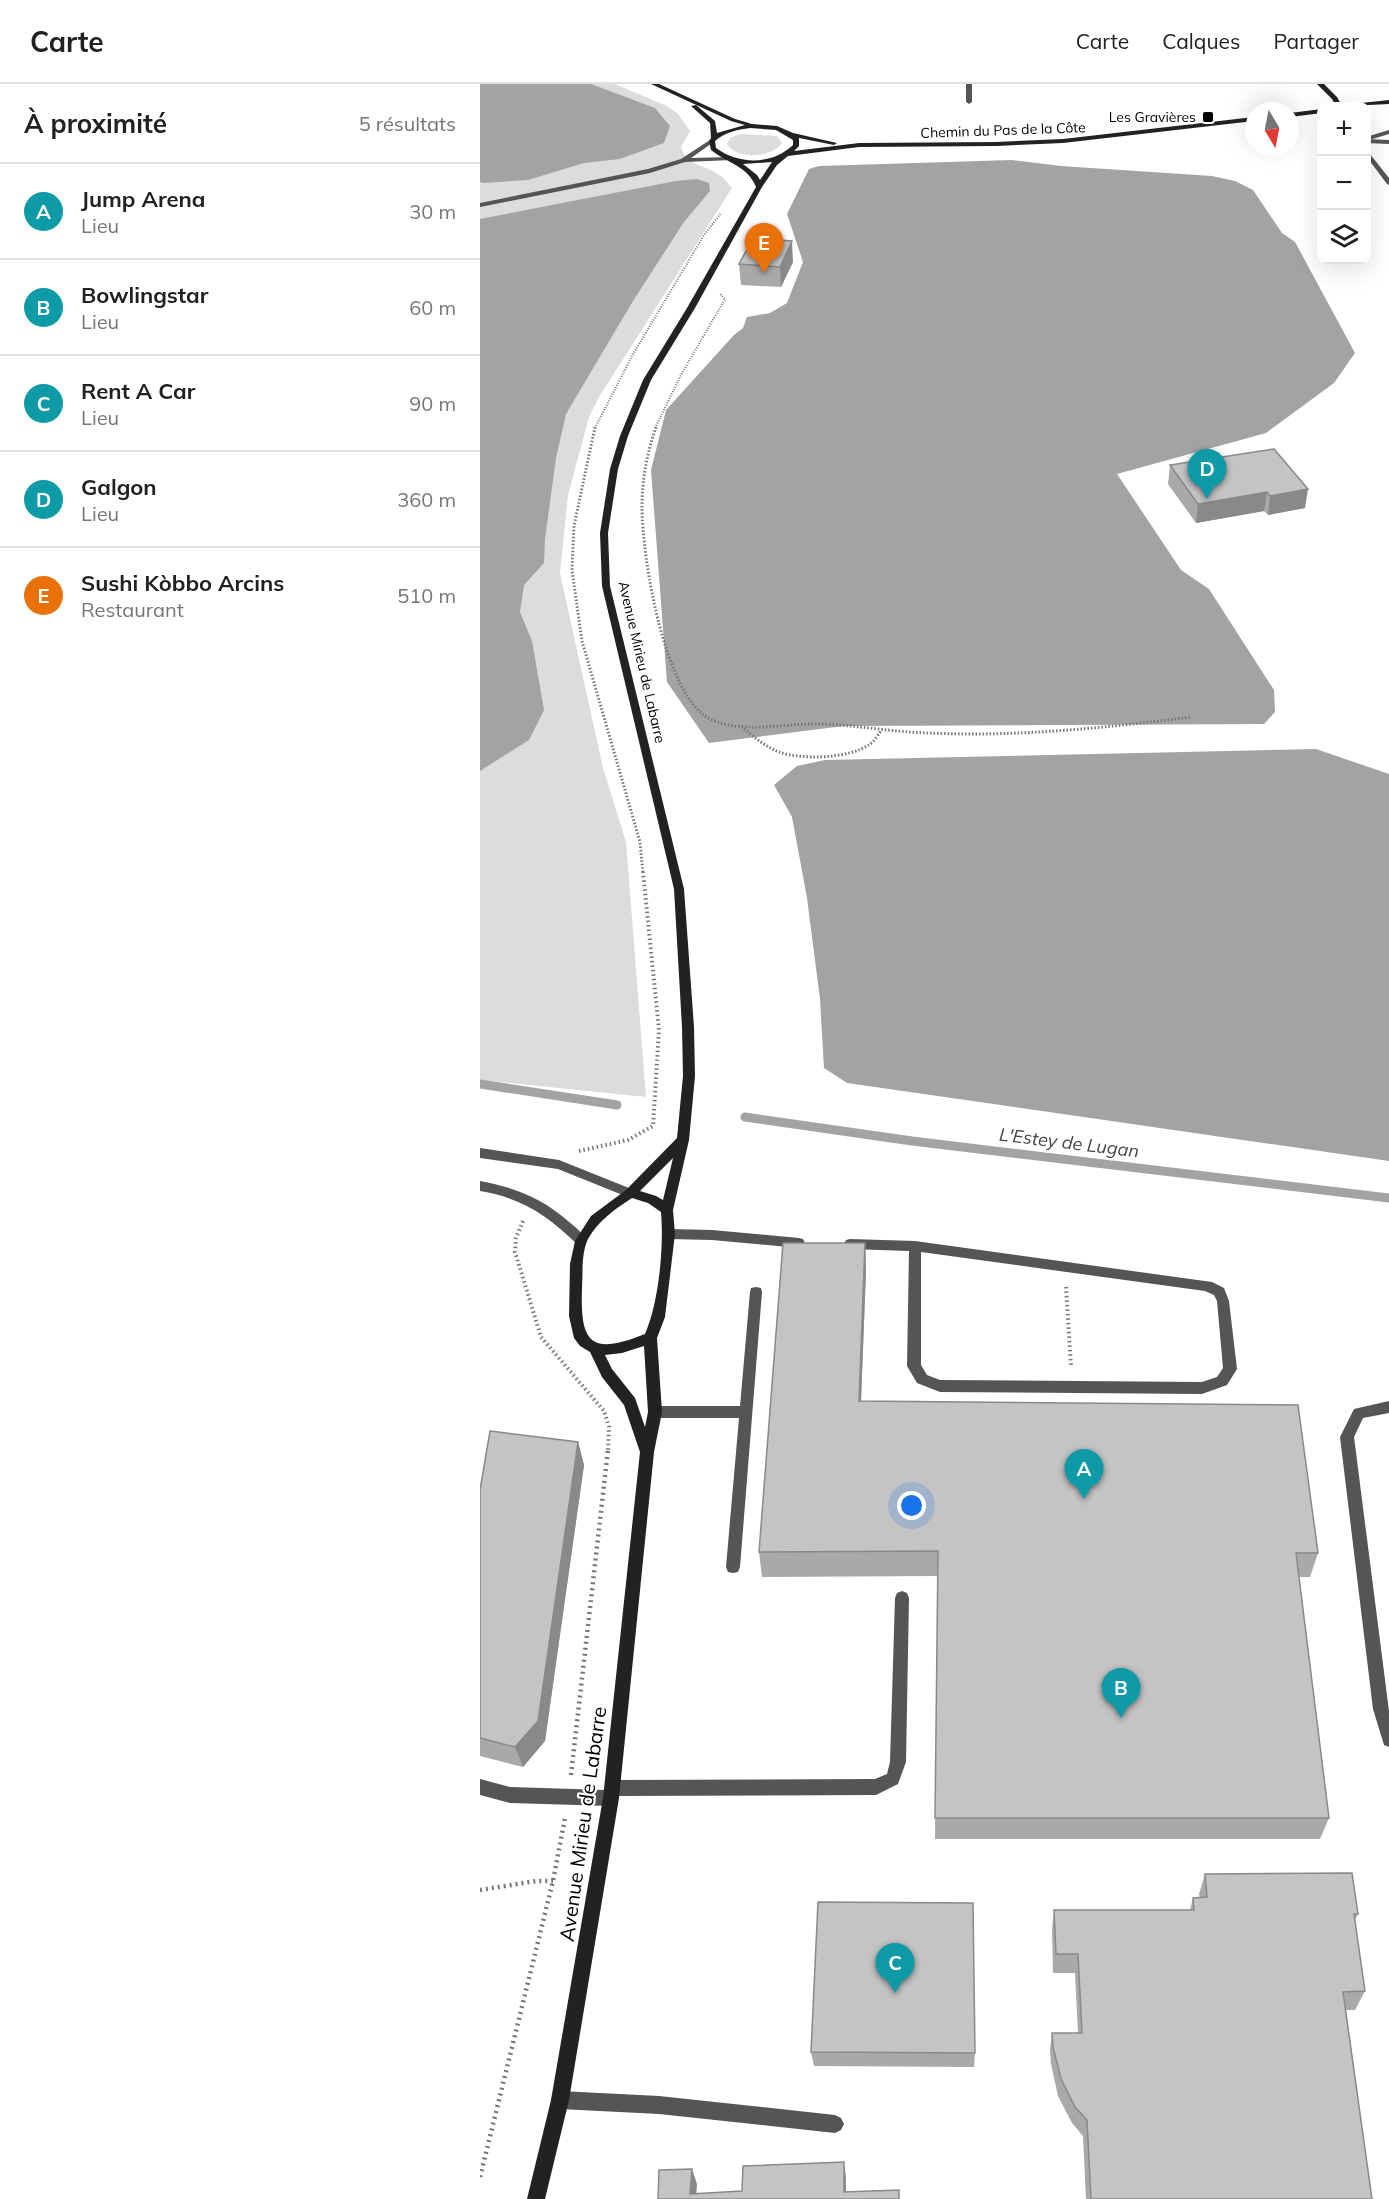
<!DOCTYPE html>
<html lang="fr">
<head>
<meta charset="utf-8">
<style>
	:root { --surface:#fff; --page:#f2f2f2; --text:#202124; --muted:#757577; --line:#e0e0e0; --accent:#000 }
	body { margin:0; font-family:Mulish,sans-serif; background:var(--page); color:var(--text) }
	.controls { position:absolute; right:18px; top:18px; display:grid; overflow:hidden; border-radius:12px; box-shadow:0 6px 24px #0002 }
	.controls button { width:54px; height:54px; display:grid; place-items:center; padding:0; border:0; border-bottom:2px solid var(--line); background:var(--surface); color:var(--text); font:30px sans-serif }
	.compass { position:absolute; left:765px; top:18px; width:54px; height:54px; border-radius:50%; background:var(--surface); box-shadow:0 6px 24px #0002; rotate:170deg }
	.you { position:absolute; left:432px; top:1422px; width:21px; height:21px; margin:-15px; border:4px solid #fff; border-radius:50%; background:#1a73e8; box-shadow:0 0 0 9px #1a73e833 }
	.badge { display:grid; place-items:center; width:39px; height:39px; border-radius:50%; background:var(--accent); color:#fff; font-size:20px; font-weight:700 }
	.pin { position:absolute; translate:-50% -50px; filter:drop-shadow(0 2px 3px #0008) }
	.pin::after { content:''; position:absolute; top:32px; width:21px; height:18px; background:inherit; clip-path:polygon(0 0,100% 0,50% 100%) }
	.list { margin:0; padding:0; list-style:none }
	h2 { display:flex; justify-content:space-between; align-items:center; height:78px; margin:0; padding:0 24px; font-size:26px }
	h2 small { font-size:20px; font-weight:400; color:var(--muted) }
	.list li { display:grid; grid-template-columns:39px 1fr auto; gap:18px; align-items:center; box-sizing:border-box; height:96px; padding:0 24px; border-top:2px solid var(--line) }
	.list b { display:block; font-size:22px; white-space:nowrap }
	.list p { margin:0; font-size:20px; white-space:nowrap; color:var(--muted) }
	.list em { font-size:20px; font-style:normal; color:var(--muted) }
	.icon { flex:none; width:33px; height:33px; fill:none; stroke:currentColor; stroke-width:2; stroke-linecap:round; stroke-linejoin:round }
	.map { position:relative; flex:none; width:909px; height:2115px; overflow:hidden }
	header { display:flex; align-items:center; gap:36px; box-sizing:border-box; height:84px; padding:0 30px; background:var(--surface); border-bottom:2px solid var(--line) }
	header strong { font-size:28px }
	nav { display:flex; gap:33px; margin-inline-start:auto; font-size:21px }
	main { display:flex }
	aside { flex:1; background:var(--surface) }
	.map>svg:first-child { display:block }
	.green { fill:#dcdcdc }
	.water { fill:#a3a3a3 }
	.lines { fill:none; stroke-linecap:round; stroke-linejoin:round }
	.stream { stroke:#a3a3a3; stroke-width:9 }
	.path-far3 { stroke:#777; stroke-width:2; stroke-dasharray:1 1.5; stroke-linecap:butt }
	.path-far2 { stroke:#777; stroke-width:3; stroke-dasharray:1.5 2; stroke-linecap:butt }
	.path-far1 { stroke:#777; stroke-width:4; stroke-dasharray:1.5 3; stroke-linecap:butt }
	.path { stroke:#777; stroke-width:4.5; stroke-dasharray:2 4; stroke-linecap:butt }
	.lane { fill:#555; fill-rule:evenodd }
	.street { fill:#555; fill-rule:evenodd }
	.secondary { fill:#222; fill-rule:evenodd }
	.wall { fill:#a9a9a9 }
	.shaded-wall { fill:#898989 }
	.building { fill:#c4c4c4; stroke:#898989; stroke-width:1.5 }
	.poi-dot { fill:#000; stroke:#fff; stroke-width:2 }
	.labels { text-anchor:middle; stroke-width:4.5; stroke-linejoin:round; paint-order:stroke }
	.far-poi-label { font-size:14px; fill:#000; stroke:#fff; text-anchor:end }
	.far-street-label { font-size:14px; fill:#000; stroke:#fff }
	.water-label { font-size:18px; font-style:italic; fill:#444; stroke:#fff }
	.near-street-label { font-size:20px; fill:#000; stroke:#fff }
</style>
</head>
<body>
<header>
<strong>Carte</strong>
<nav><a>Carte</a><a>Calques</a><a>Partager</a></nav>
</header>
<main>
<aside>
<h2>À proximité<small>5 résultats</small></h2>
<ul class="list">
<li><span class="badge" style="background:#0f9aa8">A</span><div><b>Jump Arena</b><p>Lieu</p></div><em>30 m</em></li>
<li><span class="badge" style="background:#0f9aa8">B</span><div><b>Bowlingstar</b><p>Lieu</p></div><em>60 m</em></li>
<li><span class="badge" style="background:#0f9aa8">C</span><div><b>Rent A Car</b><p>Lieu</p></div><em>90 m</em></li>
<li><span class="badge" style="background:#0f9aa8">D</span><div><b>Galgon</b><p>Lieu</p></div><em>360 m</em></li>
<li><span class="badge" style="background:#e8710a">E</span><div><b>Sushi Kòbbo Arcins</b><p>Restaurant</p></div><em>510 m</em></li>
</ul>
</aside>
<div class="map">
<svg width="909" height="2115" viewBox="0 0 909 2115">
	<rect width="100%" height="100%" fill="#fff"/>
	<!-- green -->
	<g class="green">
		<path d="M0,0H135L187,22L198,30L210,47L201,63C207,83 228,81 242,93C246,96 249,101 252,104L119,313L109,333L88,411L80,489L123,684L146,758L166,1013L0,996Z"/>
		<path d="M260,50L297,52L302,59C292,74 256,76 247,60L250,54Z"/>
	</g>
	<!-- water -->
	<g class="water">
		<polygon points="0,0 111,0 175,24 190,42 184,59 140,75 104,79 48,96 3,99 0,98"/>
		<polygon points="531,76 581,82 732,92 755,97 773,106 802,149 815,158 875,269 854,299 786,349 637,390 701,486 729,505 794,606 795,628 784,640 364,642 229,659 187,598 171,386 186,326 254,251 263,244 267,233 290,229 307,219 323,178 307,130 329,85 339,82"/>
		<polygon points="217,95 229,99 230,107 204,138 153,217 86,330 76,374 65,455 64,479 44,501 40,528 52,557 64,626 49,656 0,687 0,135 196,97"/>
		<polygon points="836,665 909,690 909,1077 367,999 344,984 340,915 327,814 312,733 294,701 317,682 345,676"/>
	</g>
	<g class="lines">
		<!-- stream -->
		<g class="stream">
			<polyline points="0,1000 137,1021"/>
			<polyline points="265,1033 432,1057 909,1114"/>
		</g>
		<!-- path-far3 -->
		<g class="path-far3">
			<polyline points="115,344 152,272 224,151 241,129"/>
			<polyline points="175,344 201,291 245,215 240,210"/>
		</g>
		<!-- path-far2 -->
		<g class="path-far2">
			<polyline points="115,343 94,442 92,486 102,557 160,758 163,790"/>
			<path d="M176,343C167,369 162,395 162,423C162,471 184,615 232,636C266,650 305,639 340,640C376,641 412,648 449,649C536,653 624,644 711,633"/>
			<path d="M264,645C275,654 286,663 299,668C321,676 370,675 390,660C395,657 398,650 402,646"/>
		</g>
		<!-- path-far1 -->
		<g class="path-far1">
			<polyline points="99,1067 148,1056 173,1042 179,946 163,788"/>
			<polyline points="43,1137 36,1154 35,1168 61,1253 124,1327 129,1343 128,1367"/>
			<polyline points="586,1203 591,1282"/>
		</g>
		<!-- path -->
		<g class="path">
			<polyline points="91,1691 128,1366"/>
			<polyline points="0,1806 56,1797 73,1797"/>
			<polyline points="0,2093 73,1797 85,1734"/>
		</g>
		<!-- lane -->
		<g class="lane">
			<polygon points="486,0 492,0 492,18 489,20 486,18"/>
			<polygon points="909,46 909,50 886,57 886,53"/>
			<polygon points="230,56 235,57 211,74 250,73 252,74 252,76 205,78 170,89 0,123 0,119 168,85 201,75"/>
			<polygon points="189,1145 232,1146 319,1154 323,1155 325,1159 323,1163 319,1164 232,1156 189,1155 185,1153 183,1150 185,1147"/>
			<path d="M370,1155L435,1157L732,1198L744,1204L749,1217L757,1285L747,1301L722,1310L460,1308L437,1299L427,1282L429,1167L370,1165L366,1164L364,1160L366,1156ZM441,1168L725,1207L734,1211L737,1217L743,1284L737,1293L722,1298L460,1296L447,1291L441,1281Z"/>
			<polygon points="276,1203 281,1204 282,1208 260,1483 258,1488 253,1489 248,1488 246,1483 259,1334 175,1334 170,1332 168,1328 170,1324 175,1322 260,1322 270,1208 271,1204"/>
			<polygon points="909,1317 909,1329 883,1334 874,1353 909,1627 909,1663 904,1661 893,1625 860,1353 874,1325"/>
			<polygon points="422,1507 427,1509 429,1514 426,1678 418,1700 396,1711 138,1712 136,1719 131,1722 30,1719 0,1711 0,1695 30,1703 126,1706 128,1699 133,1696 395,1695 407,1690 410,1678 415,1514 417,1509"/>
			<polygon points="80,2007 179,2012 355,2031 361,2034 364,2040 361,2046 355,2049 179,2030 80,2025 74,2022 71,2016 74,2010"/>
		</g>
		<!-- street -->
		<g class="street">
			<polygon points="886,55 909,56 909,60 886,59"/>
			<polygon points="886,65 909,94 909,101 907,100 886,72"/>
			<polygon points="0,1064 79,1076 154,1106 156,1109 154,1112 150,1114 78,1085 0,1074"/>
			<path d="M0,1097C33,1103 62,1114 88,1137C95,1143 103,1149 107,1157L105,1160H97C67,1131 42,1114 0,1107Z"/>
		</g>
		<!-- secondary -->
		<g class="secondary">
			<path d="M171,0H179L255,35L272,40L297,42L313,49L357,59L354,61L319,54V62L314,67L379,59L516,58L583,55L774,33V37L583,59L516,62L379,63L308,72L297,81L282,103L215,224L171,296L148,352L138,385L128,449L130,502L204,805L214,943L215,992L209,1056L193,1126L195,1150L185,1233L177,1254L182,1328L174,1368L139,1714L89,2016L65,2115H47L71,2016L123,1714L160,1368L144,1321L122,1293L110,1268L100,1262L94,1254L89,1232L90,1180L95,1157L111,1132L146,1106L197,1054L203,992L202,943L194,805L122,502L120,449L130,385L140,352L163,296L207,224L276,103C268,82 247,79 231,66L229,57L231,54L230,39L211,22L216,21L235,37L237,49L265,41L251,37ZM270,44L296,46L313,56V61C292,81 259,81 236,64L235,57C245,48 257,46 270,44ZM292,78L280,96L277,91L263,80ZM193,1074L183,1116L176,1112L160,1107ZM152,1114L168,1119L181,1128C184,1163 179,1218 165,1250C110,1272 100,1259 102,1204C103,1188 101,1170 108,1155C118,1137 135,1125 152,1114ZM164,1262L168,1328L165,1343L155,1314L132,1285L125,1271L142,1269Z"/>
			<polygon points="837,0 844,0 857,13 862,22 856,22 852,15"/>
			<polygon points="909,16 909,20 869,22 872,20"/>
			<polygon points="842,25 842,29 810,33 810,29"/>
		</g>
	</g>
	<!-- wall -->
	<g class="wall">
		<polygon points="313,178 301,203 261,201 259,180"/>
		<polygon points="794,365 825,424 788,431 784,427 716,439 688,400 690,381"/>
		<polygon points="385,1159 386,1186 381,1317 838,1469 830,1493 819,1493 849,1734 840,1755 455,1755 458,1492 282,1493 279,1468"/>
		<polygon points="98,1358 104,1381 65,1657 43,1683 0,1672 0,1406"/>
		<polygon points="725,1790 878,1830 875,1836 885,1907 875,1926 866,1926 892,2115 606,2115 603,2052 592,2039 578,2012 571,1980 570,1966 572,1949 598,1949 595,1889 573,1889 572,1846 574,1826 710,1826 713,1814 720,1814 719,1810"/>
		<polygon points="331,1968 495,1969 494,1983 334,1982"/>
	</g>
	<!-- shaded-wall -->
	<g class="shaded-wall">
		<polygon points="312,157 313,178 301,203 300,183"/>
		<polygon points="828,405 825,424 788,431 790,412"/>
		<polygon points="787,408 784,427 716,439 718,420"/>
		<polygon points="385,1159 386,1186 380,1343 379,1317"/>
		<polygon points="98,1358 104,1381 65,1657 43,1683 35,1663"/>
		<polygon points="364,2078 366,2094 366,2115 364,2108"/>
		<polygon points="212,2085 217,2100 216,2115 210,2110"/>
	</g>
	<!-- building -->
	<g class="building">
		<polygon points="273,154 312,157 300,183 259,180"/>
		<polygon points="794,365 828,405 790,412 787,408 718,420 690,381"/>
		<polygon points="303,1159 385,1159 379,1317 818,1321 838,1469 816,1469 849,1734 455,1734 458,1467 279,1468"/>
		<polygon points="10,1347 98,1358 58,1637 35,1663 0,1654 0,1406"/>
		<polygon points="872,1789 878,1830 874,1830 885,1907 863,1908 892,2115 611,2115 607,2036 595,2023 581,1995 573,1963 572,1949 602,1949 598,1870 576,1870 574,1826 714,1826 713,1814 727,1813 725,1790"/>
		<polygon points="338,1818 493,1819 495,1969 331,1968"/>
		<polygon points="364,2078 364,2108 419,2106 419,2115 178,2115 179,2086 212,2085 210,2110 262,2107 263,2082"/>
	</g>
	<!-- markers -->
	<rect class="poi-dot" x="722" y="27" width="12" height="12" rx="3"/>
	<g class="labels">
		<!-- far-poi labels -->
		<g class="far-poi-label">
			<text x="716" y="38">Les Gravières</text>
		</g>
		<!-- far-street labels -->
		<g class="far-street-label">
			<text transform="translate(523 46) rotate(-2)" y="5">Chemin du Pas de la Côte</text>
			<text transform="translate(162 578) rotate(77)" y="5">Avenue Mirieu de Labarre</text>
		</g>
		<!-- water labels -->
		<g class="water-label">
			<text transform="translate(589 1059) rotate(7)" y="6">L'Estey de Lugan</text>
		</g>
		<!-- near-street labels -->
		<g class="near-street-label">
			<text transform="translate(103 1740) rotate(-82)" y="7">Avenue Mirieu de Labarre</text>
		</g>
	</g>
</svg>
<div class="controls">
<button>+</button>
<button>−</button>
<button><svg class="icon" aria-label="layers" viewBox="0 0 24 24"><path d="M12 4l9 5-9 5-9-5zM3 14l9 5 9-5"/></svg></button>
</div>
<svg class="compass" viewBox="-18 -18 36 36"><path d="M0-13l5 13h-10z" fill="#e53935"/><path d="M0 13l5-13h-10z" fill="#757577"/></svg>
<div class="you"></div>
<div class="pin badge" style="left:604px;top:1415px;background:#0f9aa8">A</div>
<div class="pin badge" style="left:641px;top:1634px;background:#0f9aa8">B</div>
<div class="pin badge" style="left:415px;top:1909px;background:#0f9aa8">C</div>
<div class="pin badge" style="left:727px;top:415px;background:#0f9aa8">D</div>
<div class="pin badge" style="left:284px;top:189px;background:#e8710a">E</div>
</div>
</main>
</body>
</html>
